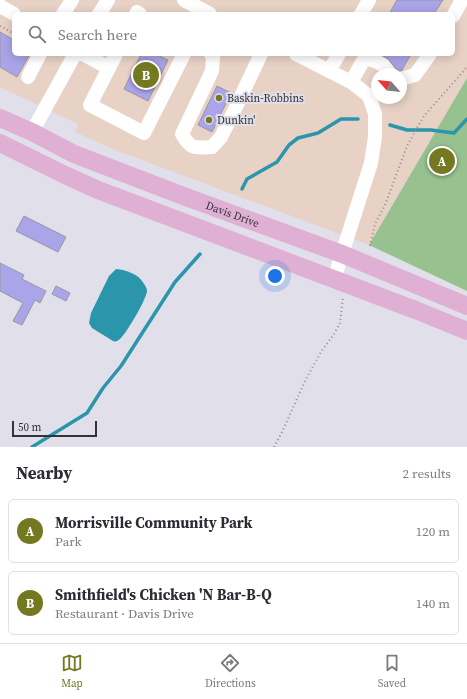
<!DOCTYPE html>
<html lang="en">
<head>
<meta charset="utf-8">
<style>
	:root { --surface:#fff; --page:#f7f7f7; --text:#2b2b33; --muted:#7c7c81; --line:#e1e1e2; --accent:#747821 }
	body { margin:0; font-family:"Source Serif 4",serif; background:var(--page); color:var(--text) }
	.compass { position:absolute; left:371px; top:68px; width:36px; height:36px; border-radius:50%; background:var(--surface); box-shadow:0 2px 10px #0003; rotate:297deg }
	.scale { position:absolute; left:12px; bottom:10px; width:85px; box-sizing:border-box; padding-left:4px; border:2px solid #333337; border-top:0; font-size:11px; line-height:14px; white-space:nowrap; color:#333337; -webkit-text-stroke:3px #e0dfea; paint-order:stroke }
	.you { position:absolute; left:275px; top:276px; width:14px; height:14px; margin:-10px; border:3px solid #fff; border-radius:50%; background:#1a73e8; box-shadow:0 0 0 6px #1a73e833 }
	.badge { display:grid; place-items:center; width:26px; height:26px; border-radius:50%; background:var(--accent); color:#fff; font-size:13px; font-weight:700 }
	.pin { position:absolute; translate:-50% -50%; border:2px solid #fff; box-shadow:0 1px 4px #0006 }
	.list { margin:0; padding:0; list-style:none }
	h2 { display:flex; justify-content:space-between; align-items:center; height:52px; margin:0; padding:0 16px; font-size:17px }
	h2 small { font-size:13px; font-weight:400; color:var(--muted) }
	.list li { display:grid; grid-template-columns:26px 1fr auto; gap:12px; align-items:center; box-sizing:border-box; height:64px; margin:0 8px 8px; padding:0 8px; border:1px solid var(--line); border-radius:6px }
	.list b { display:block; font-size:15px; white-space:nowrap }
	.list p { margin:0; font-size:13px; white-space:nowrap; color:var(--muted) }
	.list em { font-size:13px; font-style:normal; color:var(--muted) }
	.icon { flex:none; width:22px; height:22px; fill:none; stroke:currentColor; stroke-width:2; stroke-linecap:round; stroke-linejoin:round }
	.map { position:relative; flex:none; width:467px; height:447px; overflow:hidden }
	.search { position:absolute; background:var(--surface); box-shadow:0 2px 10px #0003; left:12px; right:12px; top:12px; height:44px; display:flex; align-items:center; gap:10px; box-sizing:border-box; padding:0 14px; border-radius:6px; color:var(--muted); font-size:15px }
	.sheet { height:196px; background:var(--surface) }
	nav { display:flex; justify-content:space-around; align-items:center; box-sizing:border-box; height:56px; border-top:1px solid var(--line); background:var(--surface); font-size:11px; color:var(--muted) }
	nav a { display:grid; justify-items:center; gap:2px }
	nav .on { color:var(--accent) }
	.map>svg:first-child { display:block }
	.commercial { fill:#e8d2c6; fill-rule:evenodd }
	.green { fill:#97c28f }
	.water { fill:#2b95ab }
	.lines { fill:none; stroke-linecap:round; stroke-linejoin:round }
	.stream { stroke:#2b95ab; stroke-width:3.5 }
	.building { fill:#aaa4e8; stroke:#9796a0 }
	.path { stroke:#8e8e95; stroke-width:2; stroke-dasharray:1 3; stroke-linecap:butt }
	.minor { stroke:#fff; stroke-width:14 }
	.major { stroke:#dfb0d3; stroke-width:18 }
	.poi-dot { fill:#747821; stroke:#e0dfea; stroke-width:1.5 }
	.labels { text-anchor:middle; stroke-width:4; stroke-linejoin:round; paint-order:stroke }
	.poi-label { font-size:11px; fill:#333337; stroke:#e0dfea; text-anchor:start }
	.street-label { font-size:11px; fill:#333337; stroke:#e0dfea }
</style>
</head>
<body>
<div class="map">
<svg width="467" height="447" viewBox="0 0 467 447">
	<rect width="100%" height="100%" fill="#e0dfea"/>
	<!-- commercial -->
	<path class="commercial" d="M0,0H467V78L369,245L115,150L75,132L78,124L0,87ZM14,14H453V54H14ZM377,74H401V98H377Z"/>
	<!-- green -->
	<polygon class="green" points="467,78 467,291 369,245"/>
	<!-- water -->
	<path class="water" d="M116,269C126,270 139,274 144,284C145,285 147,289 147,290C148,297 127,332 121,338C118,341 116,342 113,341L92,328L89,323L91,313L109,276Z"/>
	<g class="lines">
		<!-- stream -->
		<g class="stream">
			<polyline points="390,125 407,130 431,130 454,133 467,119"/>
			<polyline points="242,189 247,179 277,162 289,145 298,138 318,133 341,119 358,119"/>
			<polyline points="32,447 87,413 103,388 121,366 175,282 200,254"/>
		</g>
	</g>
	<!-- building -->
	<g class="building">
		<polygon points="397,0 443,0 434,14 389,14"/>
		<polygon points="0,32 14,40 14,54 30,54 17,77 0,67"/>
		<polygon points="141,54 155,54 168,60 148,101 124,89"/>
		<polygon points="380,54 411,54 402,70 399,71 397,70 389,60"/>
		<polygon points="217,86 231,93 212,132 198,125"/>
		<polygon points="24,216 66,237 58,252 16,231"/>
		<polygon points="0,263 24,275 22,279 46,291 40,303 35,300 22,325 13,321 23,303 0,291"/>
		<polygon points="56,286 70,293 66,301 52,294"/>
	</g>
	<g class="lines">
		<!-- path -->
		<g class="path">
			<polyline points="0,26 14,34"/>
			<polyline points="370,246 375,224 385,205 407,146 413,135 424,116 467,67"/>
			<polyline points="274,447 282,432 305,381 321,352 334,334 340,323 343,297"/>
		</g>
		<!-- minor -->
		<g class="minor">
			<polyline points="184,0 210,14"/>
			<polyline points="0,6 14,14"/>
			<polyline points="63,14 72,0"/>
			<polyline points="99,14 108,0"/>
			<polyline points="136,14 137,12 140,14"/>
			<polyline points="361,14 369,0"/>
			<polyline points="453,16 462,0"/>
			<polyline points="83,54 109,68"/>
			<polyline points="116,54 90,105 144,133 184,54"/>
			<path d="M211,54L213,57L212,71L182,134C191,150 195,148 212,147L221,137L234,111L261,54"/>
			<polyline points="296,54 351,82 369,96 375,114 375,137 371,163 334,279"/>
			<polyline points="329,71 339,54"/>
			<polyline points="28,77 40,54"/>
			<polyline points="401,79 415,75 430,54"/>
			<polyline points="351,82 363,61 368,59 375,61 383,65 390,74"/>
			<polyline points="32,132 75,54"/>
		</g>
		<!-- major -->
		<g class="major">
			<path id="s1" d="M0,118L32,132L74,154L186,197L342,254L467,306"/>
			<polyline points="0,143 65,175 98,190 418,311 467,331"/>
		</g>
	</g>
	<!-- markers -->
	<g class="poi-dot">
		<circle cx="219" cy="98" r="4"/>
		<circle cx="209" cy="120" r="4"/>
	</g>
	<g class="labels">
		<!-- poi labels -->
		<g class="poi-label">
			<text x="227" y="102">Baskin-Robbins</text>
			<text x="217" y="124">Dunkin'</text>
		</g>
		<!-- street labels -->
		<g class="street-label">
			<text dy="4" stroke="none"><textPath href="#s1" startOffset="252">Davis Drive</textPath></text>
		</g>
	</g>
</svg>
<svg class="compass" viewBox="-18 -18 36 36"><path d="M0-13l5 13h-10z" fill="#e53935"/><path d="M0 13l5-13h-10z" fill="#7c7c81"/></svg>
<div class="scale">50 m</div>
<div class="you"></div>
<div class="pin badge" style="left:442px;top:161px">A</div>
<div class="pin badge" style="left:146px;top:75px">B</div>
<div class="search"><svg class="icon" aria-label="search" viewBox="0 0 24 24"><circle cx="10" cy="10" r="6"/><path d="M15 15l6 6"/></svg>Search here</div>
</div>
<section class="sheet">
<h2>Nearby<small>2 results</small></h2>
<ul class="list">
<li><span class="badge">A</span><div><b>Morrisville Community Park</b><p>Park</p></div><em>120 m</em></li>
<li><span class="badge">B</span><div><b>Smithfield's Chicken 'N Bar-B-Q</b><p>Restaurant · Davis Drive</p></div><em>140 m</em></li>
</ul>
</section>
<nav>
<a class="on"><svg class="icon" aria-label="map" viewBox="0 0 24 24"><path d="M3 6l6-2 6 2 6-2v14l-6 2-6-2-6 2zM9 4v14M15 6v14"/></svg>Map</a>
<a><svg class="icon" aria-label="directions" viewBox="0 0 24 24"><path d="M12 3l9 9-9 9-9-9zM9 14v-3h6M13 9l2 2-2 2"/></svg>Directions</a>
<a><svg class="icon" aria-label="saved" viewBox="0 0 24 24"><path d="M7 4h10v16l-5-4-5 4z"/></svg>Saved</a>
</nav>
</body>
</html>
